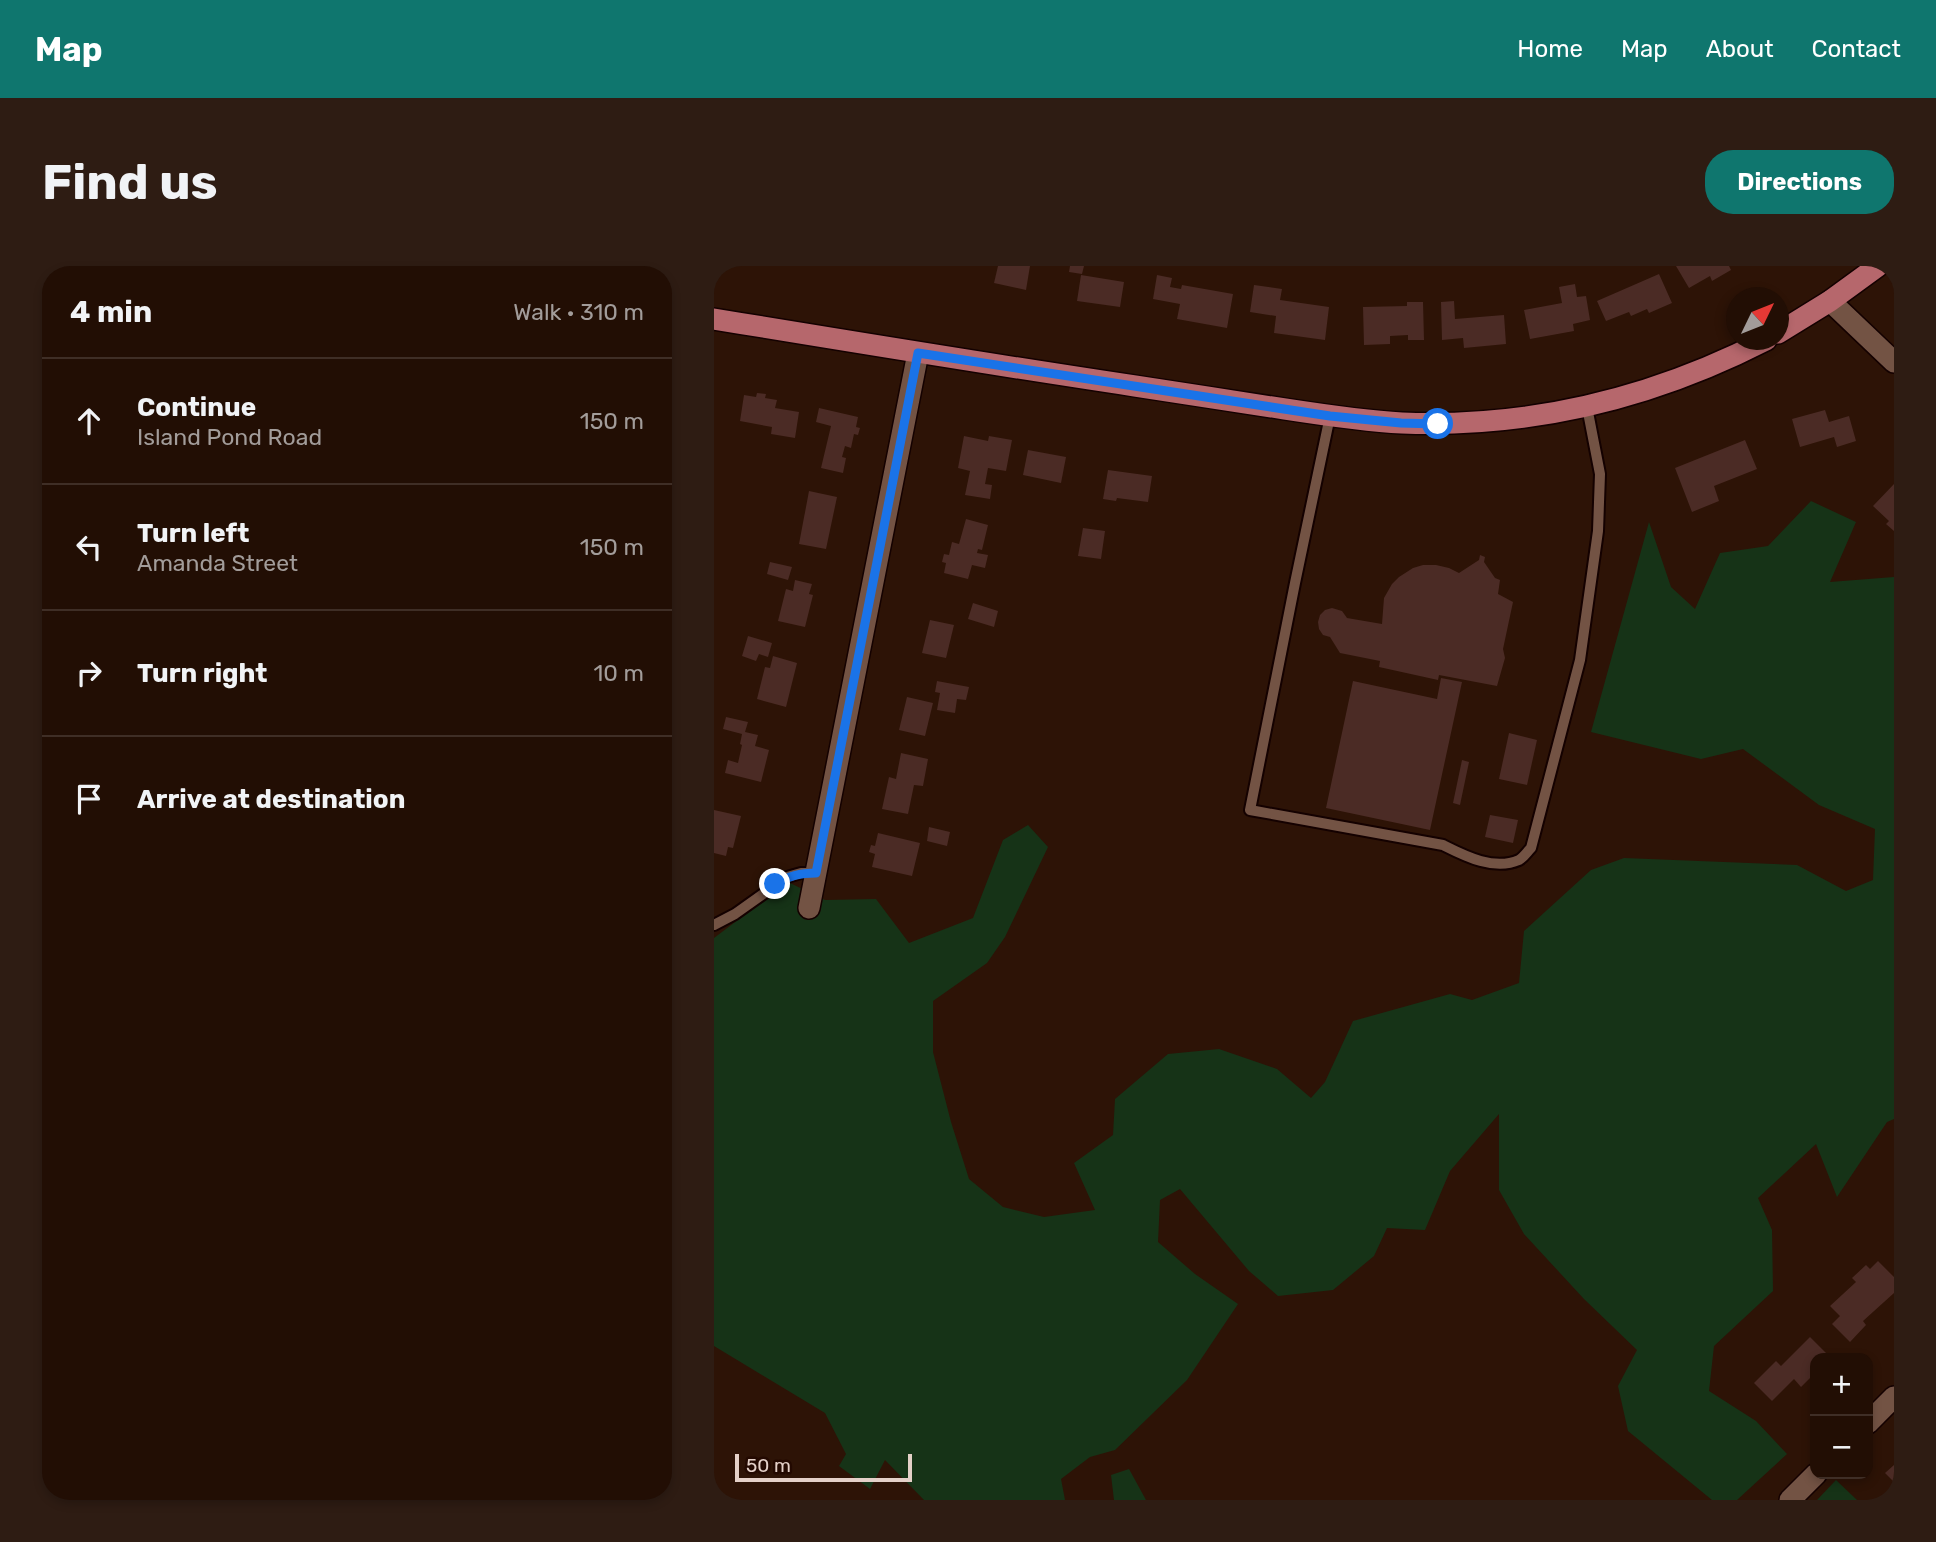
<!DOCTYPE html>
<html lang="en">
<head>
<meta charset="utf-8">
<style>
	:root { --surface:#220e04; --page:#2e1c13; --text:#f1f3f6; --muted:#a29c9a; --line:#3f2e26; --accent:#0f766e }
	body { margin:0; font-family:Rubik,sans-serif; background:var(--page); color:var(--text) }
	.controls { position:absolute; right:21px; bottom:21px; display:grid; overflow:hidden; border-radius:14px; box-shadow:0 4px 10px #0003 }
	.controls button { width:63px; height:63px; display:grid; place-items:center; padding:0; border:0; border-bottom:2px solid var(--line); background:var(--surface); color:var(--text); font:35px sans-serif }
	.compass { position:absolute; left:1012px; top:21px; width:63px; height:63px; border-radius:50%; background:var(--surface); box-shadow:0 4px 10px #0003; rotate:47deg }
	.scale { position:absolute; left:21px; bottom:18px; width:177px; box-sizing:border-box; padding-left:7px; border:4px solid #e4d0c8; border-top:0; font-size:19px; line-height:24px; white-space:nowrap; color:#e4d0c8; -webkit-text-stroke:5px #230901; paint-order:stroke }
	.stop { position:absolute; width:21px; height:21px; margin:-16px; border:5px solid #1a73e8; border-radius:50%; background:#fff }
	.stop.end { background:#1a73e8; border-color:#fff; box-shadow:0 2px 7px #0008 }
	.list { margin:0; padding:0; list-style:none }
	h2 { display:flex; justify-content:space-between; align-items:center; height:91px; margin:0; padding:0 28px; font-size:30px }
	h2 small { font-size:23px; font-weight:400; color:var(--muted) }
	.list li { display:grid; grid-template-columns:46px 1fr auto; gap:21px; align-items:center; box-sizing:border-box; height:126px; padding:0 28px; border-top:2px solid var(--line) }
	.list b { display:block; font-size:26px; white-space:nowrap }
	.list p { margin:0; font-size:23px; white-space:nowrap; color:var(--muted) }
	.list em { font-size:23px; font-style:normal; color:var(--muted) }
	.icon { flex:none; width:38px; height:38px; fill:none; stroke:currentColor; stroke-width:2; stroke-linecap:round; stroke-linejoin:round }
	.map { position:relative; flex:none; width:1180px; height:1234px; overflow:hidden; border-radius:28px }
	header { display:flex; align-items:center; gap:42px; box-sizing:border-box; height:98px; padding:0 35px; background:var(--accent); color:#fff }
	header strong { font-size:33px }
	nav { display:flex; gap:38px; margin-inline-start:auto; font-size:24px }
	.intro { display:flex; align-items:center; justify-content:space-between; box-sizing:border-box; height:168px; padding:0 42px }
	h1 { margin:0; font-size:49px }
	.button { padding:18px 32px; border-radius:28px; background:var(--accent); color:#fff; font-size:24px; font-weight:700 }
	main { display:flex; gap:42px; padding:0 42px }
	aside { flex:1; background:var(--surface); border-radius:28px; box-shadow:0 4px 10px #0003 }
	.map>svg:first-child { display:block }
	.green { fill:#163317 }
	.building { fill:#4b2b25 }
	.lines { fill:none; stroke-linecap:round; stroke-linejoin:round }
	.lane-casing { stroke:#140100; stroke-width:14 }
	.street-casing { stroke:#140100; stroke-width:24 }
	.primary-casing { stroke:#140100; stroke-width:24 }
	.lane { stroke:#735344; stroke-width:10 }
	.street { stroke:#735344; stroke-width:21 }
	.primary { stroke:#b6676c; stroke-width:21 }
	.route { stroke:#1a73e8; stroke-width:9 }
</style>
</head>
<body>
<header>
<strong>Map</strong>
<nav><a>Home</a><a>Map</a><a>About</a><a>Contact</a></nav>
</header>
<div class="intro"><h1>Find us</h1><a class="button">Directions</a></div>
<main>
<aside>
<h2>4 min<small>Walk · 310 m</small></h2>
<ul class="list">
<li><svg class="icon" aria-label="ahead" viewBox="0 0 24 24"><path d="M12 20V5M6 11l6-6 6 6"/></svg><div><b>Continue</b><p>Island Pond Road</p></div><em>150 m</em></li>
<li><svg class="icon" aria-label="left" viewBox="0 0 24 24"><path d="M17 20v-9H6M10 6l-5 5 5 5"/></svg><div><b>Turn left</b><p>Amanda Street</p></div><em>150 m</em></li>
<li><svg class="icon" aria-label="right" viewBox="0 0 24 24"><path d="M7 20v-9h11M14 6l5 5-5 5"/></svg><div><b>Turn right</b></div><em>10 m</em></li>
<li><svg class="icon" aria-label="arrive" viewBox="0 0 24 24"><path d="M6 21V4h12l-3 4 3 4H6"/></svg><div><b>Arrive at destination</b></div></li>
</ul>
</aside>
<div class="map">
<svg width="1180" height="1234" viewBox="0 0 1180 1234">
	<rect width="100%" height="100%" fill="#2d1306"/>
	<!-- green -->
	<g class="green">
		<polygon points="1097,235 1142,256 1116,316 1180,311 1180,853 1173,856 1123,931 1102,878 1044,932 1058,964 1059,1025 1000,1080 995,1125 1042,1155 1073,1188 1023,1234 998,1234 914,1165 904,1120 923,1084 870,1033 810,968 785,924 785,848 736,905 711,964 673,962 660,990 619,1024 564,1030 535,1005 466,923 446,934 444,976 481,1008 524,1038 473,1114 401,1184 376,1191 347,1213 351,1234 210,1234 171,1194 156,1223 125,1200 132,1188 111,1147 0,1080 0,672 74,616 111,634 162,633 195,677 259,652 289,574 314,559 334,581 291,671 273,697 219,735 219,786 237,856 255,913 289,941 330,951 381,944 360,897 399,869 401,833 454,788 505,783 563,803 597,832 611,816 639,755 736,728 758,734 805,717 810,665 877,604 910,592 1083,599 1132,625 1159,614 1161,563 1105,539 1029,483 987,493 877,466 935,256 957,321 981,343 1006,287 1054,280"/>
		<polygon points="415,1203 432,1234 400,1234 397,1209"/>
		<polygon points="1122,1214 1143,1234 1103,1234"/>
	</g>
	<!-- building -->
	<g class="building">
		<polygon points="284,0 316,0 312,24 280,17"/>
		<polygon points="356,0 370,0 368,8 355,6"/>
		<polygon points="962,0 1015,0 1017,4 998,15 996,10 975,22"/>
		<polygon points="945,8 958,37 935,47 933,43 917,50 915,46 892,55 883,35"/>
		<polygon points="367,9 410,16 406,41 363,35"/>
		<polygon points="443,9 458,12 456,21 467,23 468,19 519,28 513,62 463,53 466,38 439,33"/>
		<polygon points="861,18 863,31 872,30 876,54 859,58 860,65 816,73 810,44 848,37 845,21"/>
		<polygon points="540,19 568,23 566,34 615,41 611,74 560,67 562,50 536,46"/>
		<polygon points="740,35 741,53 790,49 792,78 750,82 749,72 728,74 727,36"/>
		<polygon points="693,36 709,36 710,74 694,74 694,69 676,70 676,78 650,79 649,41 693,40"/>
		<polygon points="43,127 52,128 51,132 63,134 61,142 85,146 81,172 57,168 58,161 26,155 30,129 42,131"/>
		<polygon points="105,142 144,151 142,161 146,162 144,169 140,168 137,182 131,180 128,191 132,192 129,207 107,202 117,160 102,156"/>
		<polygon points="1111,144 1115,156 1135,150 1142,175 1123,181 1120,171 1086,181 1078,153"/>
		<polygon points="250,170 274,175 275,170 298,174 292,205 274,202 271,218 278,219 276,233 251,229 256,205 244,202"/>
		<polygon points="1031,174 1043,203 1000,220 1005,235 978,246 961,202"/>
		<polygon points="314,184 352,191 347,217 309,209"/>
		<polygon points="394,204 438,210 434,236 403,232 402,235 389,233"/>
		<polygon points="1180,218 1180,265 1172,258 1175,255 1159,240"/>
		<polygon points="95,225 123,231 112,283 85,278"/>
		<polygon points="252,253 274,259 268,284 264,283 263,287 274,289 271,302 258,299 254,313 230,307 232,297 228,296 230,288 235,289 238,276 245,278"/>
		<polygon points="369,262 391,265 387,293 364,290"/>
		<polygon points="766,289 771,291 770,296 781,312 786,314 784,328 799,336 789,383 791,392 783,420 725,409 724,414 665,401 666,395 626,387 616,371 609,369 605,363 604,356 606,349 611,344 618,342 628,345 633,352 668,358 670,332 678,318 685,311 699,302 709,299 722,299 735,302 745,307 765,294"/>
		<polygon points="56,296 78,301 74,314 53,308"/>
		<polygon points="81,314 98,318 95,328 99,329 91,361 64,355 72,323 79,325"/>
		<polygon points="259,337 284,345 280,361 254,353"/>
		<polygon points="216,354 240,359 232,392 208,387"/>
		<polygon points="34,370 58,377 54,391 45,388 42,395 28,390"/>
		<polygon points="59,390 83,397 72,441 43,433 51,401 56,402"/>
		<polygon points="727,412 748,416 716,564 612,542 639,415 723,433"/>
		<polygon points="223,415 255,421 252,434 243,433 241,447 223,444 226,427 221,426"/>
		<polygon points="193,431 219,437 211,470 185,464"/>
		<polygon points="12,451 34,456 31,466 44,469 41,480 55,484 47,516 11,507 14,494 24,497 28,479 26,478 28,468 9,463"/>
		<polygon points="795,467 823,474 813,519 785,513"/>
		<polygon points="187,487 214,493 209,520 200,519 194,548 168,543 175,511 182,513"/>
		<polygon points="748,494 755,496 746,539 739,537"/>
		<polygon points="0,544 27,550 19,582 14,581 12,590 0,587"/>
		<polygon points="776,549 804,554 799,577 771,571"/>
		<polygon points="215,561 236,566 233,580 213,575"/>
		<polygon points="164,567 206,577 198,610 158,601 161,588 155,586 157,579 161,580"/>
		<polygon points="1164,995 1180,1011 1180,1027 1149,1055 1152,1059 1136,1076 1118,1058 1126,1050 1116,1040 1142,1016 1138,1012 1152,999 1156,1003"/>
		<polygon points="1096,1071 1117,1092 1101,1092 1101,1107 1087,1121 1080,1113 1058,1135 1040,1117 1062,1095 1067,1100"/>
		<polygon points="1180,1199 1180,1216 1171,1207"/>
	</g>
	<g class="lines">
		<defs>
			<g id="lane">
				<path d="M616,150L581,317L536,544L729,579C751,590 780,605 805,594C810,591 813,586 817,582L866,394L884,265L886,208L873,141"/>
				<polyline points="0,659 21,648 73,611 87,607 102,607"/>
			</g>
			<g id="street">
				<polyline points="1116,35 1180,96"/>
				<polyline points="95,642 204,87"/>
				<polyline points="1154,1157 1180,1131"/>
				<polyline points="1076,1234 1102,1208"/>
			</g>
			<g id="primary">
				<path d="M0,53C140,76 280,99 421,120C471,128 521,135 571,143C610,149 649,155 688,157C818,162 937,133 1052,74"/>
				<polyline points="1064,67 1116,35 1164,0"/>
			</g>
		</defs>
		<!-- lane casing -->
		<use href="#lane" class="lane-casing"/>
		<!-- street casing -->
		<use href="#street" class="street-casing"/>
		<!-- primary casing -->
		<use href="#primary" class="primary-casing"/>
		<!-- lane -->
		<use href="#lane" class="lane"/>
		<!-- street -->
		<use href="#street" class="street"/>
		<!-- primary -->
		<use href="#primary" class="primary"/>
	</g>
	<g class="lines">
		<!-- route -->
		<path class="route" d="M61,618C75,610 86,607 102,607L204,87L616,150L687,157L724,158"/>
	</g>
</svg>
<div class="controls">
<button>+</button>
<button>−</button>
</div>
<svg class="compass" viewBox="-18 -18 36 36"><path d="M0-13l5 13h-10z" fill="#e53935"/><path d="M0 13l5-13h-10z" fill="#a29c9a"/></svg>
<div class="scale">50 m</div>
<div class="stop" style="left:724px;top:158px"></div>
<div class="stop end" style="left:61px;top:618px"></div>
</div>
</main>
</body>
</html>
